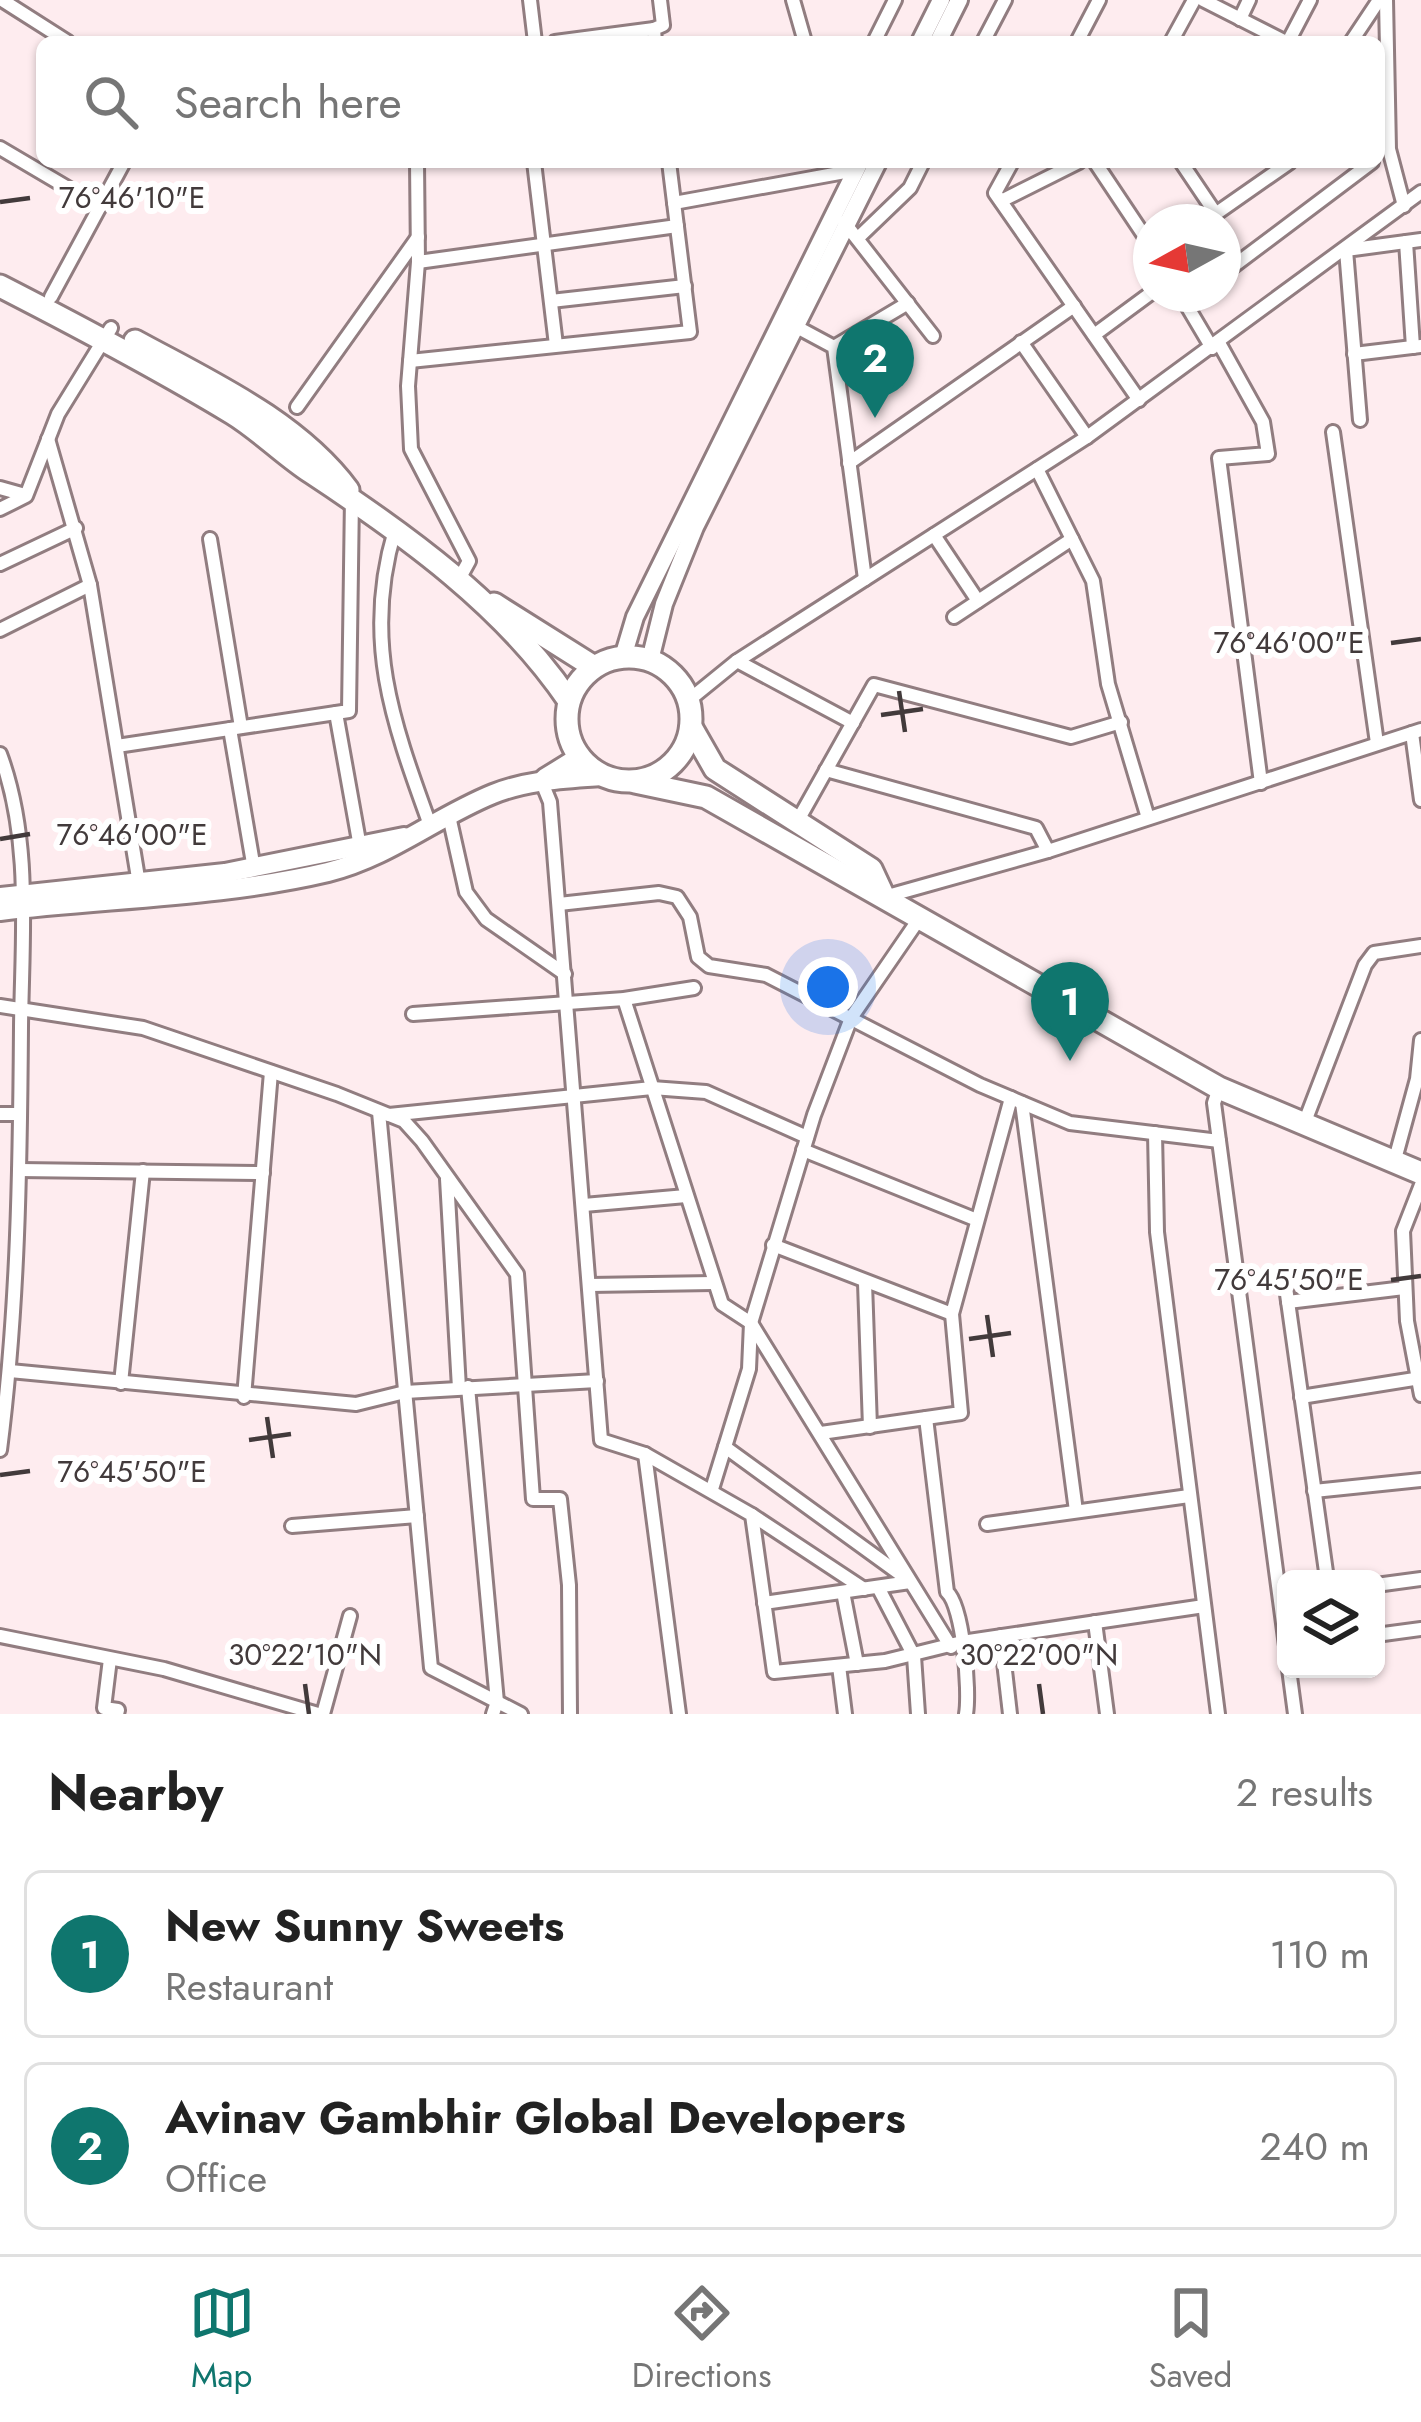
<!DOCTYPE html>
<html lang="en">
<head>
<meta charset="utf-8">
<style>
	:root { --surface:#fff; --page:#f2f2f2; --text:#222; --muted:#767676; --line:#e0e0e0; --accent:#0f766e }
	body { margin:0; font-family:Jost,sans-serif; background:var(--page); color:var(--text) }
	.controls { position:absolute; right:36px; bottom:36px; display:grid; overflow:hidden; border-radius:18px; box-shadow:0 3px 9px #0004 }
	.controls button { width:108px; height:108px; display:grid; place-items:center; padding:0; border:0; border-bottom:3px solid var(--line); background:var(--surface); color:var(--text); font:60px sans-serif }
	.compass { position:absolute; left:1133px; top:204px; width:108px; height:108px; border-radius:50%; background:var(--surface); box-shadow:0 3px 9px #0004; rotate:262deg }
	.you { position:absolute; left:828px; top:987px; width:42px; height:42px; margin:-30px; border:9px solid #fff; border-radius:50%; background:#1a73e8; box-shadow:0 0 0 18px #1a73e833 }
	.badge { display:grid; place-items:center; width:78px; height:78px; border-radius:50%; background:var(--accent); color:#fff; font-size:39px; font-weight:700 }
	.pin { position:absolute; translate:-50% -99px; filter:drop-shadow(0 3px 6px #0008) }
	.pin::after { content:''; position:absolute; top:63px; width:42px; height:36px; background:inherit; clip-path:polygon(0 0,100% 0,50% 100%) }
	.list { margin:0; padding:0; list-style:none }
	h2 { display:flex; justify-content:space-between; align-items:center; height:156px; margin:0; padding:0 48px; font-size:51px }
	h2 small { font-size:39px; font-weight:400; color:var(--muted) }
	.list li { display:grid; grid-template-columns:78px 1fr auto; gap:36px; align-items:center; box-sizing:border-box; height:168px; margin:0 24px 24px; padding:0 24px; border:3px solid var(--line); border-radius:18px }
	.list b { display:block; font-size:45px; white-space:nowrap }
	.list p { margin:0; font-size:39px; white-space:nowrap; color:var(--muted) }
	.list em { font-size:39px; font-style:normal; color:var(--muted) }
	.icon { flex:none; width:66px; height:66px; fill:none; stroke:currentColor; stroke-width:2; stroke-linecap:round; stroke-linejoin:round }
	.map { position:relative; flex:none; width:1421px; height:1714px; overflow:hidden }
	.search { position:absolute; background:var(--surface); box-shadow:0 3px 9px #0004; left:36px; right:36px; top:36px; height:132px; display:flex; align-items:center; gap:30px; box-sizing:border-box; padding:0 42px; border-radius:18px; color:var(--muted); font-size:45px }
	.sheet { height:540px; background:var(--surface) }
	nav { display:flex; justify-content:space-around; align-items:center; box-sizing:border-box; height:168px; border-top:3px solid var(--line); background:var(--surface); font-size:33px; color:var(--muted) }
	nav a { display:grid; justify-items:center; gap:6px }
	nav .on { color:var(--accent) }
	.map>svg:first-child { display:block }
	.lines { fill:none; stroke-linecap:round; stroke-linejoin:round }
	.minor-casing { stroke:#917d80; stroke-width:18 }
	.tertiary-casing { stroke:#917d80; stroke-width:22 }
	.secondary-casing { stroke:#917d80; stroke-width:24 }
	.primary-casing { stroke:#917d80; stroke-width:27 }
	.minor { stroke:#fff; stroke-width:12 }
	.tertiary { stroke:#fff; stroke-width:16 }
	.secondary { stroke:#fff; stroke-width:18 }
	.primary { stroke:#fff; stroke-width:21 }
	.ticks { fill:none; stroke:#423a3b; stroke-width:4.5 }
	.ticks-label { font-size:30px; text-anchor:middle; fill:#423a3b; stroke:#fff; stroke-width:12; stroke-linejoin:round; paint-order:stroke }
</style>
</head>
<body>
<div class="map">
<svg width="1421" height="1714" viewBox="0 0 1421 1714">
	<rect width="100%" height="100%" fill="#feecef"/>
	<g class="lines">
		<defs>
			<g id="minor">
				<polyline points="2,0 68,42"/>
				<polyline points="530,0 535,42"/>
				<polyline points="793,0 805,42"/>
				<polyline points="1203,0 1286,42"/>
				<polyline points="1386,0 1389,149 1404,206"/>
				<polyline points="1240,19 1249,0"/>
				<polyline points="555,42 654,29"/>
				<polyline points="655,42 654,29 663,25 660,0"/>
				<polyline points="874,42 895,0"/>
				<polyline points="983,42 1005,0"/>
				<polyline points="1077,42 1099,0"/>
				<polyline points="1171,42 1194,0"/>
				<polyline points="1288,42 1310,0"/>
				<polyline points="1351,42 1379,0"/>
				<polyline points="0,148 100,207"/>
				<polyline points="417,162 418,262 408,386 411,449 469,561 458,581"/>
				<polyline points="534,162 556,345"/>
				<polyline points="1012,162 995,193 1139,400"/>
				<polyline points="1095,162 1151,246"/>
				<polyline points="1181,162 1216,214"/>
				<polyline points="1001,201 1079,162"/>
				<polyline points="674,203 856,170"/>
				<polyline points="844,222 933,336"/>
				<polyline points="1204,222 1290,162"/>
				<polyline points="858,238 910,188 923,162"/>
				<polyline points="1406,242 1413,347"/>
				<polyline points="418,262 677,226"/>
				<polyline points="1223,274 1372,162"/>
				<polyline points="1180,294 1212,348"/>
				<polyline points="51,297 124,162"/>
				<polyline points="551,301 685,286"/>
				<polyline points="793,325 834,347 865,579"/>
				<polyline points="1094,335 1151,293"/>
				<polyline points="1021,342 1087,437"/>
				<polyline points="1219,343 1263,422 1268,454 1219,458 1261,783"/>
				<polyline points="834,347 908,303"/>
				<polyline points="1354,354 1421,346"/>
				<polyline points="410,361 690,332 669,162"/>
				<polyline points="297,407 418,237"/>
				<polyline points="1360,420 1346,250 1421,240"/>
				<polyline points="1333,432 1377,743"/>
				<polyline points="48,439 90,585 140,890"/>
				<polyline points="849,463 1074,306"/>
				<polyline points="1037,469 1093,581 1108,684 1148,818"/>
				<polyline points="0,488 25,495"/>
				<polyline points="0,509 26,496 58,414 111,328"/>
				<path d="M395,530C362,640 393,723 430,825"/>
				<polyline points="934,535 978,601"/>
				<polyline points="210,539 241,727"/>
				<polyline points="0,564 76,528"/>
				<polyline points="954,617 1072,539"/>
				<polyline points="0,630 90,585"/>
				<polyline points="737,661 853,723"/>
				<polyline points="689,700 737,661 1087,437 1421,192"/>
				<polyline points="336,713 360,847"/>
				<polyline points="230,729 254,869"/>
				<polyline points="1412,733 1421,800"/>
				<polyline points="117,746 349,711 352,497"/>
				<path d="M0,754C32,840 22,936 21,1027C20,1169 18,1309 0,1450"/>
				<polyline points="826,770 1036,828 1048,851"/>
				<polyline points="541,780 550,802 601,1440 645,1454 752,1515 774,1672 885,1661 962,1642 1204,1606"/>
				<polyline points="449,816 466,892 486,919 565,974"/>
				<polyline points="797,822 874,685 1071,737 1121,722"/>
				<polyline points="884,897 1048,851 1421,730"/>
				<polyline points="559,904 659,893 677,897 690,917 698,957 709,966 766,975 980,1085 1070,1123 1219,1141"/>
				<polyline points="624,999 722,1304 751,1323 951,1647"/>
				<polyline points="0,1006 143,1028 337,1094 404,1121 422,1141 517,1274 533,1499 560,1499 569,1585 570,1714"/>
				<polyline points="413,1014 624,999 694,988"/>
				<polyline points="1219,1088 1214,1103 1286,1646"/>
				<polyline points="1022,1103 1076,1511"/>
				<polyline points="379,1112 431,1668 521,1714"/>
				<polyline points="0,1114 20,1114"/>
				<polyline points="389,1115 652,1088 706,1092 807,1137"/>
				<polyline points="1304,1124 1365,965 1374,953 1421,946"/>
				<polyline points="1155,1133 1157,1232 1218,1714"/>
				<polyline points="803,1150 977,1220"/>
				<polyline points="1394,1163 1417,1079 1421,1040"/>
				<polyline points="19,1170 263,1173"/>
				<polyline points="447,1179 459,1388"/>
				<polyline points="1421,1185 1403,1231 1407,1321 1421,1395"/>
				<polyline points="584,1205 686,1196"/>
				<polyline points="773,1245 952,1314"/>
				<polyline points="1284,1273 1327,1579"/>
				<polyline points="865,1283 870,1427"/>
				<polyline points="590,1285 713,1283"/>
				<polyline points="1288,1302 1404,1288"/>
				<polyline points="10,1371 356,1404 405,1392 597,1381"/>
				<polyline points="121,1383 143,1171"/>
				<polyline points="468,1387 497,1702 493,1714"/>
				<polyline points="244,1397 271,1072"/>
				<polyline points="1301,1397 1421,1378"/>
				<path d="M926,1418L947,1592C963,1606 970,1691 966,1714"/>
				<polyline points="821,1433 961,1413 952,1314 1011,1098"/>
				<polyline points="725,1447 904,1577"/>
				<polyline points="645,1454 679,1714"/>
				<polyline points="712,1489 749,1369 751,1323 814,1115 851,1018 919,919"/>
				<polyline points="1314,1491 1421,1480"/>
				<polyline points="752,1515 864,1589"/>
				<polyline points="987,1524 1189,1496"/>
				<polyline points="292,1526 417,1516"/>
				<polyline points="1376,1585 1421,1579"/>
				<polyline points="878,1587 914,1656 918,1714"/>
				<polyline points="843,1592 857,1664"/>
				<polyline points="764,1603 910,1582"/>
				<polyline points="1095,1622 1107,1714"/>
				<polyline points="1376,1635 1421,1629"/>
				<polyline points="0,1636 164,1669 318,1714"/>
				<polyline points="1001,1636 1010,1714"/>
				<polyline points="110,1659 104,1708 118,1710 117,1714"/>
				<polyline points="839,1666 845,1714"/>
				<polyline points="1289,1669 1295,1714"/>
				<polyline points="323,1714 350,1616"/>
			</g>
			<g id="tertiary">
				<polyline points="920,42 941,0"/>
				<polyline points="938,42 959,0"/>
				<polyline points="623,657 635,617 860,162"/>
				<polyline points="650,660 664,604 695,527 878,162"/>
			</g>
			<g id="secondary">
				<polyline points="545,778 579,757"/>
				<polyline points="0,897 225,873 404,837"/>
				<path d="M0,911C108,898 222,897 328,872C389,857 436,817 493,794C528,780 564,779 601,776"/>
			</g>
			<g id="primary">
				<path d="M0,286C78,326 156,367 232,413C260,430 284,455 312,473C406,535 505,606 569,701"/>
				<path d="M135,341C210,382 297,421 348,490"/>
				<polyline points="494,604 594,667"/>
				<circle cx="629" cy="719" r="62"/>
				<polyline points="691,727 715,769 871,869 884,897"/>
				<polyline points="635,782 706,797 1219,1088 1421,1173"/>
			</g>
		</defs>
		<!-- minor casing -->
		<use href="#minor" class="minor-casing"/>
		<!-- tertiary casing -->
		<use href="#tertiary" class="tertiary-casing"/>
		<!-- secondary casing -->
		<use href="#secondary" class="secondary-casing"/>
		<!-- primary casing -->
		<use href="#primary" class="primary-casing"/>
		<!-- minor -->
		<use href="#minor" class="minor"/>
		<!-- tertiary -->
		<use href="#tertiary" class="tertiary"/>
		<!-- secondary -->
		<use href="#secondary" class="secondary"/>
		<!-- primary -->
		<use href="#primary" class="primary"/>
	</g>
	<!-- ticks -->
	<path class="ticks" d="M0,202L30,198M1391,643L1421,639M899,691L905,732M881,715L923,709M0,839L30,834M1391,1280L1421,1276M987,1315L993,1357M969,1339L1011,1333M267,1417L273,1458M249,1440L291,1434M0,1475L30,1471M305,1684L309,1714M1039,1684L1043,1714"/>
	<g class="ticks-label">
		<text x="132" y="208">76°46'10"E</text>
		<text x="1289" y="653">76°46'00"E</text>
		<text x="132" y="845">76°46'00"E</text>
		<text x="1289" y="1290">76°45'50"E</text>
		<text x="132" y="1482">76°45'50"E</text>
		<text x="305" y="1665">30°22'10"N</text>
		<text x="1039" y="1665">30°22'00"N</text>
	</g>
</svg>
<div class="controls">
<button><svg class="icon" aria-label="layers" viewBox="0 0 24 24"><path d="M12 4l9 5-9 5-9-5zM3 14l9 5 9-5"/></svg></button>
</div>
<svg class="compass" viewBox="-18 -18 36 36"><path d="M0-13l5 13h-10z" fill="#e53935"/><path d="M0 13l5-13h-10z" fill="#767676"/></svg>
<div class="you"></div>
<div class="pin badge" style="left:1070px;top:1061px">1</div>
<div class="pin badge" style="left:875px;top:418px">2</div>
<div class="search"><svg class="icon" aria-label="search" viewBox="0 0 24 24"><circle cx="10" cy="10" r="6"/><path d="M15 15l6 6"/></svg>Search here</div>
</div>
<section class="sheet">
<h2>Nearby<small>2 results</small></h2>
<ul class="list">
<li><span class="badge">1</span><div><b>New Sunny Sweets</b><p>Restaurant</p></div><em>110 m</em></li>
<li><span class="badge">2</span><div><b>Avinav Gambhir Global Developers</b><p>Office</p></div><em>240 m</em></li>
</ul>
</section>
<nav>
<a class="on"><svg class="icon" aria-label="map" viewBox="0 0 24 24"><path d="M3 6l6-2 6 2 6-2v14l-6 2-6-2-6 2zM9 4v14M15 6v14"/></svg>Map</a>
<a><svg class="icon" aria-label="directions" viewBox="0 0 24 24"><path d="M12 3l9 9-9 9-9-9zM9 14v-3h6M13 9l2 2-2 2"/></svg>Directions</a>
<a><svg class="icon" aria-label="saved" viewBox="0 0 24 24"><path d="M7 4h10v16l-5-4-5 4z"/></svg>Saved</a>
</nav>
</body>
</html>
